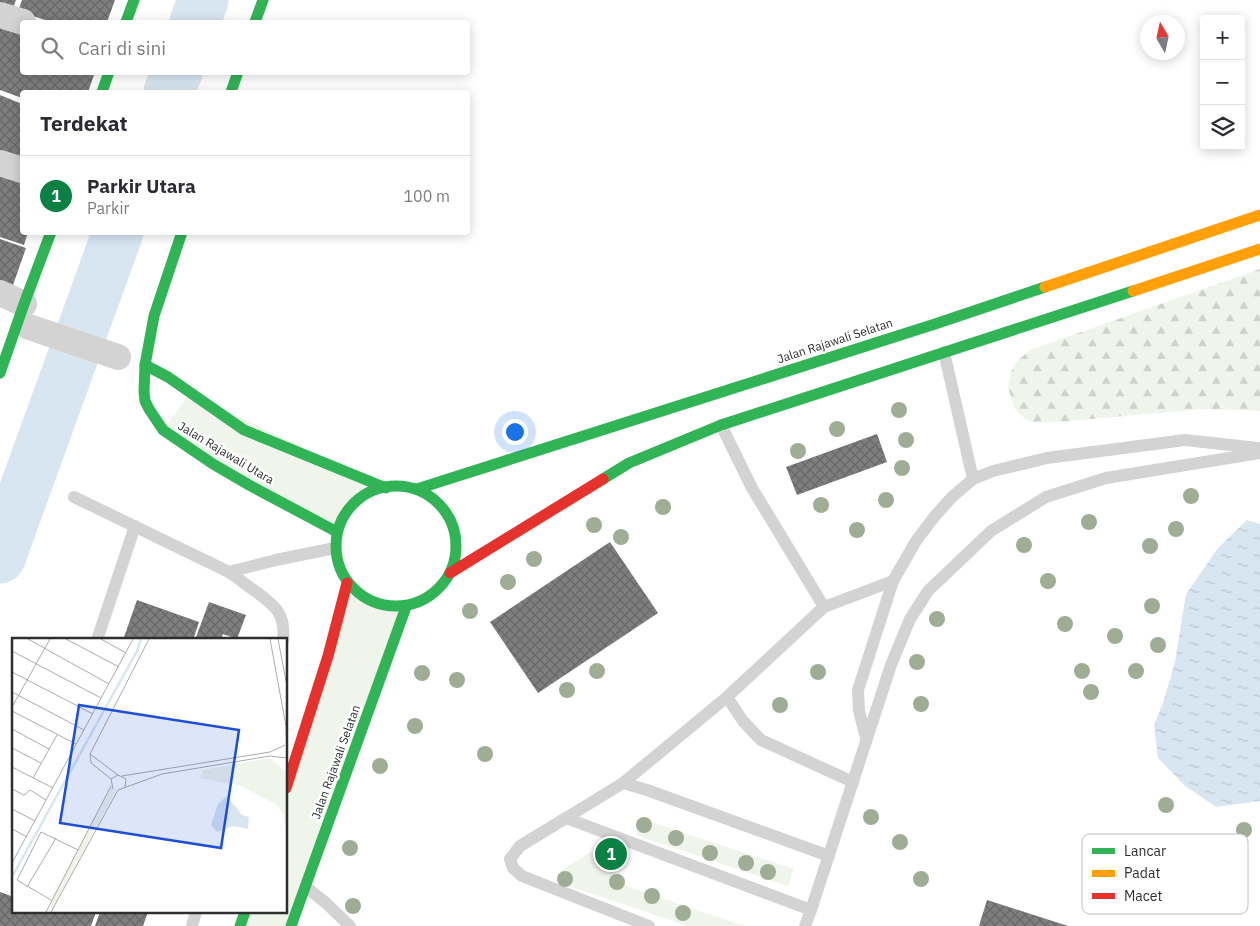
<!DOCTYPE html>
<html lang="id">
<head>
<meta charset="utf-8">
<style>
	:root { --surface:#fff; --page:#f7f7f7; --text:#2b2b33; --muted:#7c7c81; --line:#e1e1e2; --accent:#0b8043 }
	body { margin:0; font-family:"IBM Plex Sans",sans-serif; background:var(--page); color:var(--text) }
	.controls { position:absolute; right:15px; top:15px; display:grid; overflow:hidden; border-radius:5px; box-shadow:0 2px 12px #0003 }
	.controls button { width:45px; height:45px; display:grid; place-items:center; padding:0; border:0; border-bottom:1px solid var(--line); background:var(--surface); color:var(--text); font:25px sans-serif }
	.compass { position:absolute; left:1140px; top:15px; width:45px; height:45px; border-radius:50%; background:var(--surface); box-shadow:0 2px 12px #0003; rotate:351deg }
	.you { position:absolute; left:514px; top:431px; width:18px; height:18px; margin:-12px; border:4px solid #fff; border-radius:50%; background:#1a73e8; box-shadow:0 0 0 8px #1a73e833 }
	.badge { display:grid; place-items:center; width:32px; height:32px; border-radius:50%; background:var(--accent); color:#fff; font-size:16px; font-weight:700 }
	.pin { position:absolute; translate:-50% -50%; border:2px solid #fff; box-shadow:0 1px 5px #0006 }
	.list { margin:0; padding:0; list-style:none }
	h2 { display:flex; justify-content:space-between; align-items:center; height:65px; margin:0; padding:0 20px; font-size:21px }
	h2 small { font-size:16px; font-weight:400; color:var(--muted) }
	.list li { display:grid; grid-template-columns:32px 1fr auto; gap:15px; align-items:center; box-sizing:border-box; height:80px; padding:0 20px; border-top:1px solid var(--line) }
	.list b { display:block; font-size:19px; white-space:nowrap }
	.list p { margin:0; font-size:16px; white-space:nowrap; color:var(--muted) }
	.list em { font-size:16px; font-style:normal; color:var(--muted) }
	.icon { flex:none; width:28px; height:28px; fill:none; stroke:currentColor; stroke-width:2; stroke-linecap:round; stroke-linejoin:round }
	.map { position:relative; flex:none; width:1260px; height:926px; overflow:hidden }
	.search { position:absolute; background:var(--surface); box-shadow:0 2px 12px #0003; left:20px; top:20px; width:450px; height:55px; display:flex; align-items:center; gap:12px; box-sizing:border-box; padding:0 18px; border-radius:5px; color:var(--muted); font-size:19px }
	.panel { position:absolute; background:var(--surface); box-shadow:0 2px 12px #0003; left:20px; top:90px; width:450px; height:145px; border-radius:5px }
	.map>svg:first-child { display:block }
	.grass { fill:#f0f5ec }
	.forest { fill:url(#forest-firs) }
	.water { fill:url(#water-ripples) }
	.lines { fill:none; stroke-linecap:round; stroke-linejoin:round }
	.river { stroke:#d8e6f1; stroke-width:51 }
	.building { fill:url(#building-cross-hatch) }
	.lane { stroke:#d3d3d3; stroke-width:12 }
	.street { stroke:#d3d3d3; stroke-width:26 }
	.fast { stroke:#30b455; stroke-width:11 }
	.slow { stroke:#ff9f0a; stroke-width:11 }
	.jam { stroke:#e5322d; stroke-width:11 }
	.tree { fill:#9fad94 }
	.labels { text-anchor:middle; stroke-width:5; stroke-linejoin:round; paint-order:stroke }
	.street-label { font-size:12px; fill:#2e2e2e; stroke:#fff }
	.inset-river { fill:none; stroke:#d8e6f1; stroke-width:2.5 }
	.inset-road { fill:none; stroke:#ababab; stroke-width:1 }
	.view { fill:#1d4ed8; fill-opacity:0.15; stroke:#1d4ed8; stroke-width:2.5 }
	.inset-edge { fill:none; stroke:#2e2e2e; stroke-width:2.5 }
	.key { fill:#fff; stroke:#c0c0c0; stroke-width:1 }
	.key-label { font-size:14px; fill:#2e2e2e }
</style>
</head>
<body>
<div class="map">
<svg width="1260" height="926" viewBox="0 0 1260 926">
	<defs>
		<pattern id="forest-firs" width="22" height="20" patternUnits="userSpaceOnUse" patternTransform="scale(1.25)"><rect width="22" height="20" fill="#f0f5ec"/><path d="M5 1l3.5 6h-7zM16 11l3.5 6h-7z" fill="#ced2cb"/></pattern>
		<pattern id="water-ripples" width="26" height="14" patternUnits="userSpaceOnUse" patternTransform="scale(1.25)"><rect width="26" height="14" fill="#d8e6f1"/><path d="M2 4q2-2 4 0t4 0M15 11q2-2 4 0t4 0" fill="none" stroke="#bac6cf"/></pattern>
		<pattern id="building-cross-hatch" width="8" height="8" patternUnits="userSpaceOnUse" patternTransform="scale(1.25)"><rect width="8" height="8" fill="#7e7e7e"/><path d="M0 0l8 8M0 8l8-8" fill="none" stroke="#686868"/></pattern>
	</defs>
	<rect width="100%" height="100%" fill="#fff"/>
	<!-- grass -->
	<g class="grass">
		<polygon points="190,393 386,488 353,505 337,532 163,430"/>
		<polygon points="351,583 368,598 390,604 410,603 291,926 239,926 244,912 286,912 286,788"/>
		<polygon points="642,819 794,869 788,886 636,835"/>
		<path d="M590,852L605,854L614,867L618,879L629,887L744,926H688L560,883C558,870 566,867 576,861C581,859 585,855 590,852Z"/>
	</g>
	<!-- forest -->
	<polygon class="forest" points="1260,269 1260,411 1202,409 1070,421 1035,423 1025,419 1015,409 1008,388 1011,372 1017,361 1030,350"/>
	<!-- water -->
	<polygon class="water" points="1247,520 1260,524 1260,801 1216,807 1184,785 1158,758 1154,725 1163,703 1175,662 1186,594 1218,548"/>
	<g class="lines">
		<!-- river -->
		<g class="river">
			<polyline points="195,22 203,0"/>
			<polyline points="169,92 177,72"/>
			<polyline points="0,558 118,232"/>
		</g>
	</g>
	<!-- building -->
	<g class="building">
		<polygon points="0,0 16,0 13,8 0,4"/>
		<polygon points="22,0 115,0 107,22 51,22 18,11"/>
		<polygon points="0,23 22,28 22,72 95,72 88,92 22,92 22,98 0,90"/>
		<polygon points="0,95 22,104 22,164 0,156"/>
		<polygon points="0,172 22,180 22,232 28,232 24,245 0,237"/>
		<polygon points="0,239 26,248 12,288 0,284"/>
		<polygon points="877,434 887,462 797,495 786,467"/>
		<polygon points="610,542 658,613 538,693 490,622"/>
		<polygon points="137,600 199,622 193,640 123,640"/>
		<polygon points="209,602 246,615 237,639 223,634 221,640 195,640"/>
		<polygon points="0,892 14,897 14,912 96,912 91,926 0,926"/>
		<polygon points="987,900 1068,926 979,926"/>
		<polygon points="100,912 148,912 143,926 95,926"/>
	</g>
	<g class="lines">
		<!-- lane -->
		<g class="lane">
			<polyline points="944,352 973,479"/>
			<polyline points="721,425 752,488 824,607"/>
			<polyline points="74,497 229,572"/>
			<polyline points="97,640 135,526"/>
			<path d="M283,640C286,613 274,605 255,591C246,585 238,578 229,572L276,560L335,548"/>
			<polyline points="727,697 743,721 761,740 853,782"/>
			<polyline points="866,738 859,711 858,690 893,581 916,541 934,517 952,497 973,479 993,471 1047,458 1185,440 1258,448"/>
			<polyline points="623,783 727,697 824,607 893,581"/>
			<polyline points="566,818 623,783 647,790 829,856"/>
			<polyline points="306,887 326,903 350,926"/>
			<polyline points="192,926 196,912"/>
			<polyline points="649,926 522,876 513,868 510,859 520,846 566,818 811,910"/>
			<polyline points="805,926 811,910 891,665 910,619 928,591 991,531 1046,497 1106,478 1260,453"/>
		</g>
		<!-- street -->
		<g class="street">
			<polyline points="0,15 23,22"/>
			<polyline points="0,163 22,170"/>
			<polyline points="0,293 24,304"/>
			<polyline points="29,327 118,357"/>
		</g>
		<!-- fast -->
		<g class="fast">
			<polyline points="126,22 134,0"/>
			<polyline points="255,22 263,0"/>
			<polyline points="102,92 109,72"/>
			<polyline points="231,92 238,72"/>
			<polyline points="182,232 154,316 145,365 144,392 145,401 149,409 163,430 213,464 249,485 337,532"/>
			<polyline points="145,365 168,377 244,430 386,488"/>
			<polyline points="0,373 24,304 51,232"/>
			<polyline points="603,479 629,463 721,425 1133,291"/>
			<circle cx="396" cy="546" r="60"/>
			<polyline points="417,489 935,324 1045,287"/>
			<polyline points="240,926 245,912"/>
			<polyline points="291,926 406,607"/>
		</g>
		<!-- slow -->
		<g class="slow">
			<polyline points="1045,287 1260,215"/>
			<polyline points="1133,291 1260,249"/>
		</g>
		<!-- jam -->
		<g class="jam">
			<polyline points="450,573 603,479"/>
			<polyline points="286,788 328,656 347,583"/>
		</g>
	</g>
	<!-- trees -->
	<g class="tree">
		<circle cx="899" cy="410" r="8"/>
		<circle cx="837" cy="429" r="8"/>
		<circle cx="906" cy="440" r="8"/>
		<circle cx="798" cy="451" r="8"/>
		<circle cx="902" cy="468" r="8"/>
		<circle cx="1191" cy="496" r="8"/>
		<circle cx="886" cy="500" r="8"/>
		<circle cx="821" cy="505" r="8"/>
		<circle cx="663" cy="507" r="8"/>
		<circle cx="1089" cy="522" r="8"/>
		<circle cx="594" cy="525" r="8"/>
		<circle cx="1176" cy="529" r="8"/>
		<circle cx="857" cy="530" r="8"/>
		<circle cx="621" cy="537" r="8"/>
		<circle cx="1024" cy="545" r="8"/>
		<circle cx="1150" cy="546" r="8"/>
		<circle cx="534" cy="559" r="8"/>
		<circle cx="1048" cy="581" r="8"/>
		<circle cx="508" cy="582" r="8"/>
		<circle cx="1152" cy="606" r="8"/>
		<circle cx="470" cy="611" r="8"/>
		<circle cx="937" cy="619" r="8"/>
		<circle cx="1065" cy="624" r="8"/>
		<circle cx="1115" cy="636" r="8"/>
		<circle cx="1158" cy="645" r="8"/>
		<circle cx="917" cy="662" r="8"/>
		<circle cx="597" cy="671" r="8"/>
		<circle cx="1082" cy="671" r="8"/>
		<circle cx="1136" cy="671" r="8"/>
		<circle cx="818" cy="672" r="8"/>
		<circle cx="422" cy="673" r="8"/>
		<circle cx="457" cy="680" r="8"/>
		<circle cx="567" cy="690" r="8"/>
		<circle cx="1091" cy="692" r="8"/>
		<circle cx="921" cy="704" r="8"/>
		<circle cx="780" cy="705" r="8"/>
		<circle cx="415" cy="726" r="8"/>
		<circle cx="485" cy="754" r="8"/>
		<circle cx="380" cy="766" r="8"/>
		<circle cx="1166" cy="805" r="8"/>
		<circle cx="871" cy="817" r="8"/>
		<circle cx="644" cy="825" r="8"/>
		<circle cx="1244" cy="830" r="8"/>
		<circle cx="676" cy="838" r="8"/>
		<circle cx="900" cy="842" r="8"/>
		<circle cx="350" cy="848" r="8"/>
		<circle cx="710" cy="853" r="8"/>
		<circle cx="746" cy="863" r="8"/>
		<circle cx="768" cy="872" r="8"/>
		<circle cx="565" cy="879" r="8"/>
		<circle cx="921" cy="879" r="8"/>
		<circle cx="617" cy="882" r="8"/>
		<circle cx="652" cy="896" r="8"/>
		<circle cx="353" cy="906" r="8"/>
		<circle cx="683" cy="913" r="8"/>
	</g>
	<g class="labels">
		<!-- street labels -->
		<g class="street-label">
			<text transform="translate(835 341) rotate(-18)" y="4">Jalan Rajawali Selatan</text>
			<text transform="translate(226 453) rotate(31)" y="4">Jalan Rajawali Utara</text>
			<text transform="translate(336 762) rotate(-70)" y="4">Jalan Rajawali Selatan</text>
		</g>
	</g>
	<!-- overview -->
	<g transform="translate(12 638)">
		<rect width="275" height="275" fill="#fff"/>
		<path d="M100,148L104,152L39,274V262Z" fill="#f0f5ec"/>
		<path d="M258,120L275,135V196L272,178L265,167L229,148L188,140L191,132Z" fill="#f0f5ec"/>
		<path d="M215,158L230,177L237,179L236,191L221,188L205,194L199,187L206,166Z" fill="#d8e6f1"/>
		<path class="inset-river" d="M0,239L125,13L129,1"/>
		<path class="inset-road" d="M16,1L97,46M54,1L107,29M89,1L114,15M258,1L274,88L275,117M266,1L275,48M0,13L89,60M0,34L81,76M0,54L72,92M0,69L38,1M0,73L64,106M0,91L37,111M0,110L29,125M78,116L106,137M0,129L41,150M110,138L258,114L273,107M21,140L45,97M99,141L79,125L78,116L137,1M0,151L12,157L18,152L34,162M101,151L99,141L106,137L114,141L113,149M106,152L150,136L258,118L275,120M0,171L23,183M0,191L15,199M0,225L121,1M15,249L44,200M39,262L5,242L29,194L66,212M34,274L99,148M39,274L106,152"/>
		<path class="view" d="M67,67L227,92L209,210L48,185Z"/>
		<rect width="275" height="275" class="inset-edge"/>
	</g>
	<!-- legend -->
	<rect x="1082" y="834" width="166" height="80" rx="8" class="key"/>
	<rect x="1092" y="848" width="23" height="6" fill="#30b455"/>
	<rect x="1092" y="870" width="23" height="7" fill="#ff9f0a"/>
	<rect x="1092" y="893" width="23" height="6" fill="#e5322d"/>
	<g class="key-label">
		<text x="1124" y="856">Lancar</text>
		<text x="1124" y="878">Padat</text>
		<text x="1124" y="901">Macet</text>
	</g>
</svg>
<div class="controls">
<button>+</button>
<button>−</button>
<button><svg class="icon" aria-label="layers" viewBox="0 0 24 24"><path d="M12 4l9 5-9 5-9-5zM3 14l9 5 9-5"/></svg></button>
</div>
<svg class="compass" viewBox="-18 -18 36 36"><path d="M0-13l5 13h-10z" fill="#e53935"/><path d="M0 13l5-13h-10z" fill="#7c7c81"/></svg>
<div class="you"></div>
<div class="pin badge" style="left:611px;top:854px">1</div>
<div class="search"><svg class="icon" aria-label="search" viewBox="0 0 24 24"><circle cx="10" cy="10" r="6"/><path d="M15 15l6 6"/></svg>Cari di sini</div>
<section class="panel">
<h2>Terdekat<small></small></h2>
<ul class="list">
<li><span class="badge">1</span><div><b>Parkir Utara</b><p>Parkir</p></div><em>100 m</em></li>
</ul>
</section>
</div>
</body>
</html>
